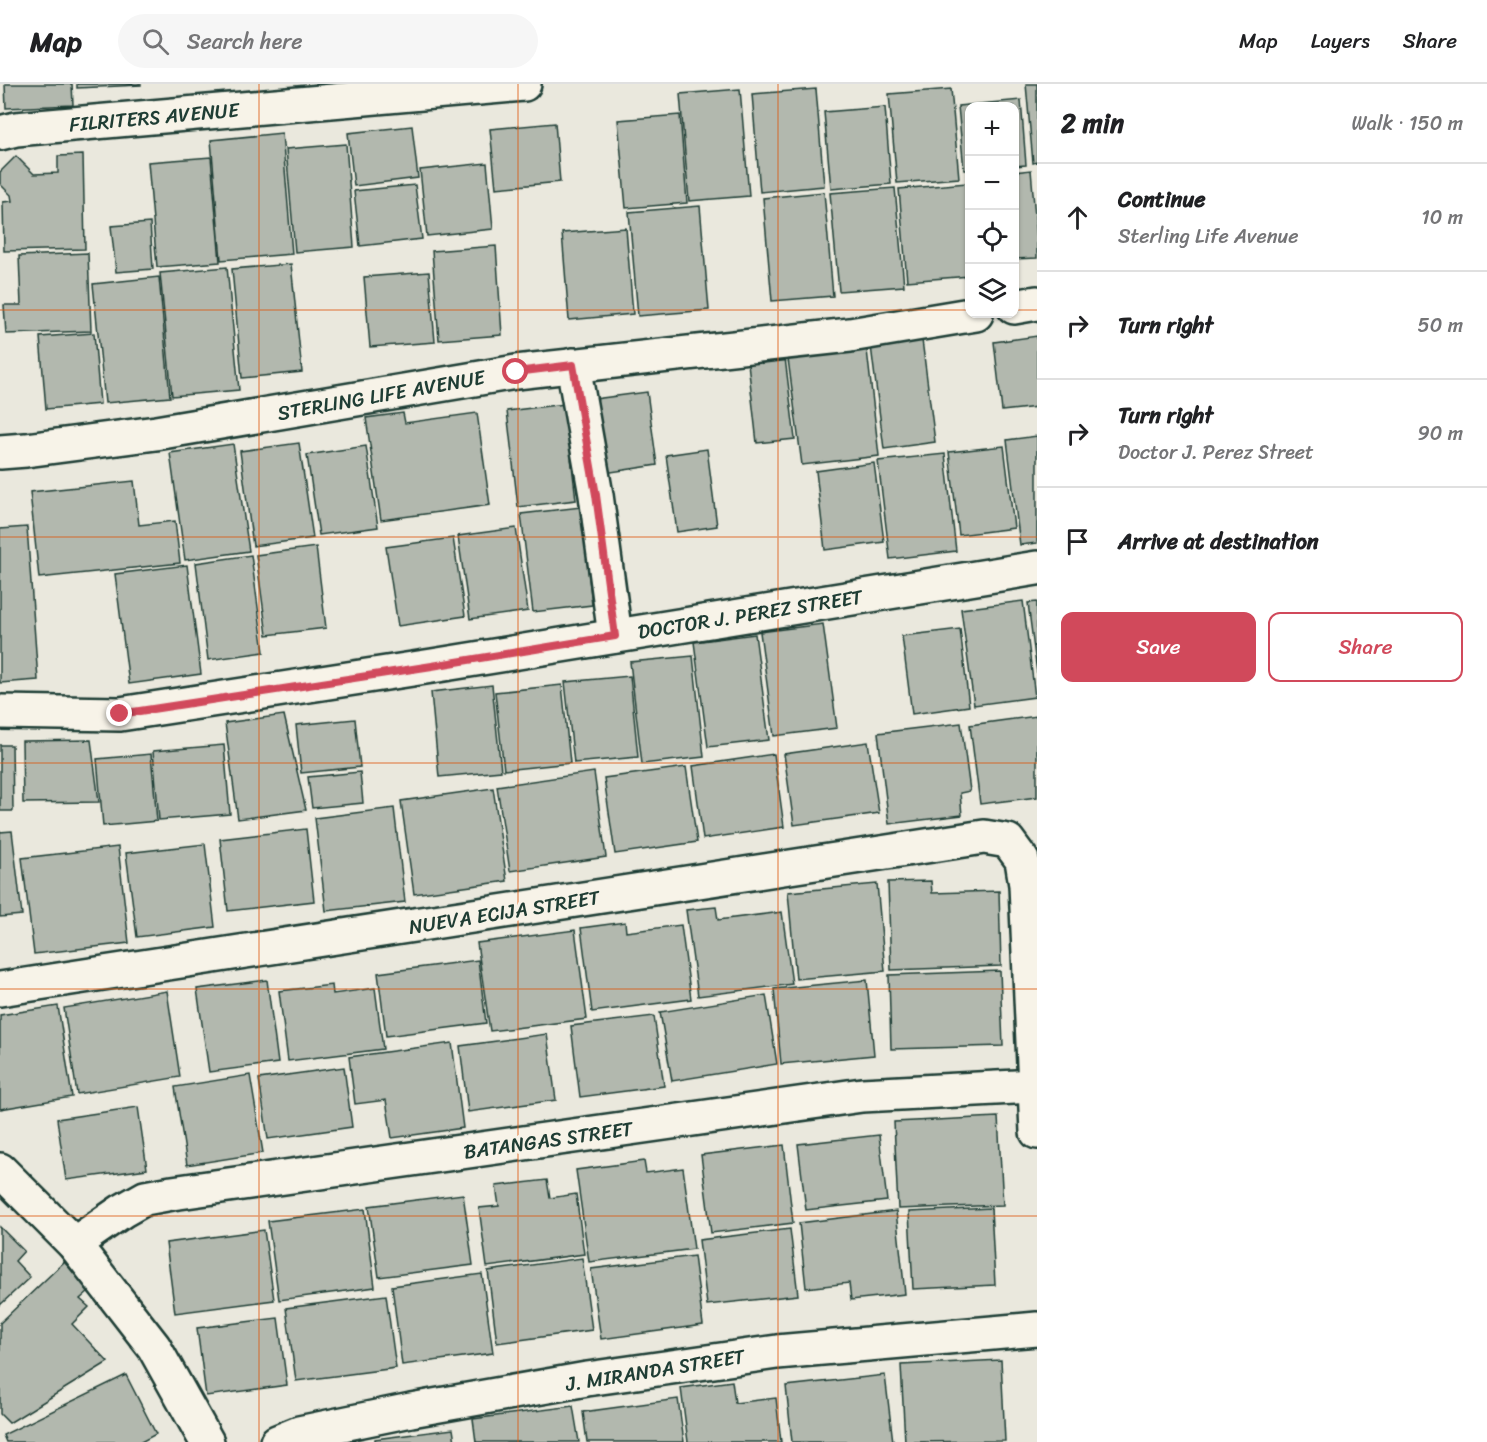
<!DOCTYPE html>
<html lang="en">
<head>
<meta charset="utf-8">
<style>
	:root { --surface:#fff; --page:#f6f6f6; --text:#202124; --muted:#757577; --line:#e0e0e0; --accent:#d1495b }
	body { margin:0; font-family:Sriracha,sans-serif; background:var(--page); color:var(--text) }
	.controls { position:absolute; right:18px; top:18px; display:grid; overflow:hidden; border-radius:12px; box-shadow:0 2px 4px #0004 }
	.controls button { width:54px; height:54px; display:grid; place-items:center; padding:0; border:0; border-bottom:2px solid var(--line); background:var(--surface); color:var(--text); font:30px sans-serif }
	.stop { position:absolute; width:18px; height:18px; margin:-14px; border:4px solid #d1495b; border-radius:50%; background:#fff }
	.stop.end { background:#d1495b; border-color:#fff; box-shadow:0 2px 6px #0008 }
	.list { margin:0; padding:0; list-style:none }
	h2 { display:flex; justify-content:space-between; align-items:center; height:78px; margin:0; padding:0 24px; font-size:26px }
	h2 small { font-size:20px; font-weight:400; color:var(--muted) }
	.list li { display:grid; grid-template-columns:39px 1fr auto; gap:18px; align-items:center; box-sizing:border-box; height:108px; padding:0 24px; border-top:2px solid var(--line) }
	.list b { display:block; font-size:22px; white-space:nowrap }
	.list p { margin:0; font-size:20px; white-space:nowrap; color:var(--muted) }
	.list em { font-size:20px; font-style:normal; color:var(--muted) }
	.actions { display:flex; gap:12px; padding:18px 24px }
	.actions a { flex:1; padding:14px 0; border:2px solid var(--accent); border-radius:12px; text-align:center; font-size:21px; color:var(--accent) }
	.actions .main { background:var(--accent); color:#fff }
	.icon { flex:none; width:33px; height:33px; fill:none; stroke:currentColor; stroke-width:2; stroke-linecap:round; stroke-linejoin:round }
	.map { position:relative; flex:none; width:1037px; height:1358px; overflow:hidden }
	header { display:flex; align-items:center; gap:36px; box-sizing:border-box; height:84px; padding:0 30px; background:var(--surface); border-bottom:2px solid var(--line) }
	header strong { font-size:28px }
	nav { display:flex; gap:33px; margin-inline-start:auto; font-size:21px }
	.search { width:420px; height:54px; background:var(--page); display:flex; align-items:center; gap:15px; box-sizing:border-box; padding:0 21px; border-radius:33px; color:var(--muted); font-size:22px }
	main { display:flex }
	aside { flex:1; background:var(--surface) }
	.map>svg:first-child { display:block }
	.building { fill:#b2b8ae; stroke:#1f3d34; stroke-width:1.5 }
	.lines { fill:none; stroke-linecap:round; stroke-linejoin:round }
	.minor-casing { stroke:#1f3d34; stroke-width:38 }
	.minor { stroke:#f7f3e8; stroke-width:33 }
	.route { stroke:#d1495b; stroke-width:8 }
	.grid { fill:none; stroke:#de580e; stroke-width:1.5; stroke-opacity:0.55 }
	.labels { text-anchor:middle; stroke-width:6; stroke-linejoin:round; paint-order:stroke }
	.street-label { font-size:20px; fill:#1f3d34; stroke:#f7f3e8 }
</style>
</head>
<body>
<header>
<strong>Map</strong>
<div class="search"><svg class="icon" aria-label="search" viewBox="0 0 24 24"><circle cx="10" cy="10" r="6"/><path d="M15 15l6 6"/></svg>Search here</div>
<nav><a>Map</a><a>Layers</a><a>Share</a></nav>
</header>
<main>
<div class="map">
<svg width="1037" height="1358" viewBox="0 0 1037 1358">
	<rect width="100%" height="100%" fill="#eae8dd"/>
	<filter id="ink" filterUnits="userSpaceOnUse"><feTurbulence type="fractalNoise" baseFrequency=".0167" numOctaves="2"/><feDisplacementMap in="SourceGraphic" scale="12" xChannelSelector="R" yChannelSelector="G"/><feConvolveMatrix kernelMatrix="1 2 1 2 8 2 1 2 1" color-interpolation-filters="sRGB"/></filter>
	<g filter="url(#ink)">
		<!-- building -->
		<g class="building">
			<polygon points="5,0 72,0 73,21 6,24"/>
			<polygon points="77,0 141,0 141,1 77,4"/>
			<polygon points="1026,0 1037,0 1037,78 1033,79"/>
			<polygon points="740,5 749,112 689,117 680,10"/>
			<polygon points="816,5 824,102 760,108 752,10"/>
			<polygon points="951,5 959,94 897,99 889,10"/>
			<polygon points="1021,16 1026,81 1014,82 1014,22 970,22 970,86 964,86 958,22"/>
			<polygon points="885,23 891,100 831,105 824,28"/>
			<polygon points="680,31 687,119 626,124 618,36"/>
			<polygon points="555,39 560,98 496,104 490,45"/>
			<polygon points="412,42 418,94 354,102 348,49"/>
			<polygon points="282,49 292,170 221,176 211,56"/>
			<polygon points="346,60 354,163 295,168 286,65"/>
			<polygon points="83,71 85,165 4,167 3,118 12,117 11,111 0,100 0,88 16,72 34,90 58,89 58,72"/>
			<polygon points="211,73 220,178 157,183 148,78"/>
			<polygon points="487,79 493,145 427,152 420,86"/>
			<polygon points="1031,86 1037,156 1037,174 1014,175 1014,88"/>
			<polygon points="967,99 970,131 970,192 907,197 899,105"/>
			<polygon points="415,101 422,155 360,162 354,107"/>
			<polygon points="895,104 904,202 839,207 830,109"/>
			<polygon points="824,108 833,212 772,217 763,114"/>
			<polygon points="700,122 709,226 638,232 629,128"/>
			<polygon points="150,139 153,185 116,188 111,142"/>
			<polygon points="626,144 633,230 569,236 562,149"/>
			<polygon points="496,162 502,251 439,256 432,167"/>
			<polygon points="88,169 91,247 6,250 4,221 21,221 19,172"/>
			<polygon points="291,180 302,288 242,294 232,185"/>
			<polygon points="227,183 239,306 172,312 160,189"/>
			<polygon points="429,188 435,258 370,263 364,193"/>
			<polygon points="159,193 170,313 105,319 93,200"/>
			<polygon points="94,249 100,320 46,325 40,253"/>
			<polygon points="1037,252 1037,323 1002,327 994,258"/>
			<polygon points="922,256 935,358 884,365 871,262"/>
			<polygon points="867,266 879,372 802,381 788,275"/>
			<polygon points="785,274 795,355 757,359 748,279"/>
			<polygon points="647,308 657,381 598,390 587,316"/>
			<polygon points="565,320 576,416 518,423 507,327"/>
			<polygon points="403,329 405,339 477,329 490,421 381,436 366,334"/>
			<polygon points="1037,352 1037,459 1020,461 1007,356"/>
			<polygon points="299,359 313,454 253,462 240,367"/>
			<polygon points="233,360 249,467 185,476 170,369"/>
			<polygon points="366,362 378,443 319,451 307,371"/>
			<polygon points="1004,362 1014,444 959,451 949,368"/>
			<polygon points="707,365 717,442 677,448 666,371"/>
			<polygon points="945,370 956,467 890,475 878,377"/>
			<polygon points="874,379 884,458 825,466 816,387"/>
			<polygon points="134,397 139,441 175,437 180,479 39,494 30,408"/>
			<polygon points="581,423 592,521 533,528 521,430"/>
			<polygon points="27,443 38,596 0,599 0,445"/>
			<polygon points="516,444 528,527 470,535 458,452"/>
			<polygon points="453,454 465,532 398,542 386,463"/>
			<polygon points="316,463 326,544 267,551 256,471"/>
			<polygon points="251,471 264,568 208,576 196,479"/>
			<polygon points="187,481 201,590 129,600 115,490"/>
			<polygon points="1023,517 1035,613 974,621 961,525"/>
			<polygon points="1037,518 1037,589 1028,519"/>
			<polygon points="823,540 837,644 774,652 760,548"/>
			<polygon points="960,545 969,622 912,630 902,552"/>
			<polygon points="755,550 769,656 708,663 694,558"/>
			<polygon points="693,572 704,673 642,680 630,578"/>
			<polygon points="630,592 638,673 574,679 565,598"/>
			<polygon points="492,601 501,687 439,693 431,608"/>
			<polygon points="562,601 570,679 504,686 495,608"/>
			<polygon points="284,631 306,726 238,735 225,639"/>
			<polygon points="1037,632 1037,713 980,720 970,641"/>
			<polygon points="355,635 360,683 301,689 296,641"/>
			<polygon points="961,639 970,707 960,709 962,731 889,740 878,649"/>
			<polygon points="91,656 99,718 23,719 22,657"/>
			<polygon points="868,658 879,729 794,741 784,670"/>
			<polygon points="0,661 12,661 13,727 0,727"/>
			<polygon points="224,661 230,730 159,736 153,667"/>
			<polygon points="151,670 157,737 103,742 97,675"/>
			<polygon points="774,670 784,743 703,755 693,682"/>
			<polygon points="686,683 697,758 615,770 604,694"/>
			<polygon points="360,688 363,719 312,724 308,693"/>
			<polygon points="594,688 606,773 510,787 497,702"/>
			<polygon points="493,704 507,797 414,810 401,717"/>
			<polygon points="394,724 405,818 326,827 315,734"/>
			<polygon points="306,745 314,817 228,827 220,755"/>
			<polygon points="12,747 22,831 0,833 0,748"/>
			<polygon points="205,760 215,843 137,853 126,769"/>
			<polygon points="118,763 129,859 34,870 22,774"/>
			<polygon points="931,797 932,809 999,807 1001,882 891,886 888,798"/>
			<polygon points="877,800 885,887 796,895 788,808"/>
			<polygon points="716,823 718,836 782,828 792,900 698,912 686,826"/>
			<polygon points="625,838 626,848 681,841 691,915 592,928 581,844"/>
			<polygon points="575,846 587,935 490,947 477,859"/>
			<polygon points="478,876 486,939 386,952 378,889"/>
			<polygon points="1000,887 1003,962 891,965 889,891"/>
			<polygon points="267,896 278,979 209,988 197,905"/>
			<polygon points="867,896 874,971 781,980 774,905"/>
			<polygon points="332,901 333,910 375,904 383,965 288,977 279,907"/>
			<polygon points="167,907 180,993 77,1010 64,924"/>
			<polygon points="766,911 777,980 672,997 660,928"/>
			<polygon points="58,922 72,1013 0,1025 0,931"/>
			<polygon points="654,932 664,1002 580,1013 571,942"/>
			<polygon points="547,950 556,1016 468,1028 460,962"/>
			<polygon points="452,959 463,1044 392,1054 386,1016 355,1020 349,973"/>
			<polygon points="344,983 352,1043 268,1055 259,995"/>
			<polygon points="250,991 263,1069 187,1081 175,1003"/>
			<polygon points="138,1023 147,1085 66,1096 57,1035"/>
			<polygon points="998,1033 1003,1121 898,1125 894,1038"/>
			<polygon points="879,1051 887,1117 806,1126 798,1060"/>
			<polygon points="784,1061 793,1139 711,1149 701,1071"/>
			<polygon points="644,1077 646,1089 683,1084 694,1165 589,1178 576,1086"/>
			<polygon points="547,1096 550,1114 576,1110 584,1170 487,1183 479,1124 499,1122 496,1102"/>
			<polygon points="463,1110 473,1181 379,1193 369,1122"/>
			<polygon points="991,1124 995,1201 913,1205 909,1128"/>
			<polygon points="365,1125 375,1203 279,1216 268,1137"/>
			<polygon points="896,1127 905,1210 851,1216 849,1199 806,1204 799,1139"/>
			<polygon points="0,1143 24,1167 15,1177 30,1193 0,1221"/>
			<polygon points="790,1145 798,1211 707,1221 699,1156"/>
			<polygon points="264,1146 274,1216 175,1229 166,1159"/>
			<polygon points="694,1172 703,1241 601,1255 591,1185"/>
			<polygon points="582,1174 592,1246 497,1259 488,1187"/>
			<polygon points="64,1178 90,1206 80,1215 89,1223 72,1240 108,1278 9,1339 0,1330 0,1239"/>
			<polygon points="482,1190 493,1269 402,1281 392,1202"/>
			<polygon points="386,1211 396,1284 296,1297 286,1224"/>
			<polygon points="278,1234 287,1301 206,1312 197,1244"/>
			<polygon points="1001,1276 1005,1357 905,1358 901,1281"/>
			<polygon points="126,1291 156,1350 141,1358 6,1358 3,1351"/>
			<polygon points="885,1291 893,1358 792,1358 786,1302"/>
			<polygon points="732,1297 735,1319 776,1314 781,1358 688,1358 681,1304"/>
			<polygon points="678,1315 684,1358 587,1358 583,1328"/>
			<polygon points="573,1322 579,1358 476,1358 473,1335"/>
			<polygon points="453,1345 455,1358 375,1358 375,1355"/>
		</g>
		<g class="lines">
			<defs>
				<g id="minor">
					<polyline points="0,49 16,45 524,0"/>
					<polyline points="1014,223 1037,219"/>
					<polyline points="573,281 596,411 615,552"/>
					<polyline points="0,368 26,366 156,349 516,288 850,251 976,230"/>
					<polyline points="0,628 120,630 432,582 1037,484"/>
					<polyline points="0,905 984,753 1008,757 1022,776 1026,801 1037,1048"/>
					<polyline points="0,1086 74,1160 154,1263 207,1358"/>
					<polyline points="74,1160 122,1127 145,1114 172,1109 862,1011 1035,1002"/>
					<polyline points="277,1358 299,1349 411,1326 587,1295 777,1268 1037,1245"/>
				</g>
			</defs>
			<!-- minor casing -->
			<use href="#minor" class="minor-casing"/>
			<!-- minor -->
			<use href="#minor" class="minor"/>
		</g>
	</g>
	<g class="lines" filter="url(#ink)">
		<!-- route -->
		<polyline class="route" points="120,630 432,582 615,552 596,411 573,281 516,288"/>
	</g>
	<!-- grid -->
	<path class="grid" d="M259,0V1358M518,0V1358M778,0V1358M0,226H970M1014,226H1037M0,453H1037M0,679H1037M0,905H1037M0,1132H1037"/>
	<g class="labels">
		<!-- street labels -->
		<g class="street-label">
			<text transform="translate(154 33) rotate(-5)" y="7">FILRITERS AVENUE</text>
			<text transform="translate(381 311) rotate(-10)" y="7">STERLING LIFE AVENUE</text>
			<text transform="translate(750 530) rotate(-9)" y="7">DOCTOR J. PEREZ STREET</text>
			<text transform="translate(504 828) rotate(-9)" y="7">NUEVA ECIJA STREET</text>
			<text transform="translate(548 1056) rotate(-8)" y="7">BATANGAS STREET</text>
			<text transform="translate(655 1286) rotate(-9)" y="7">J. MIRANDA STREET</text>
		</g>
	</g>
</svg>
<div class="controls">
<button>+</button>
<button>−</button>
<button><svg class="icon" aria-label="locate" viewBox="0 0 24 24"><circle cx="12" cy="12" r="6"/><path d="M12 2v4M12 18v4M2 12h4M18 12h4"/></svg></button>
<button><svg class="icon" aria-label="layers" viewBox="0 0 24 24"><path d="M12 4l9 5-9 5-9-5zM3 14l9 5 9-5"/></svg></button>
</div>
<div class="stop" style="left:516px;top:288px"></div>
<div class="stop end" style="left:120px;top:630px"></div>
</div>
<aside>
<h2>2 min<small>Walk · 150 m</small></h2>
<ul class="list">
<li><svg class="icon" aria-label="ahead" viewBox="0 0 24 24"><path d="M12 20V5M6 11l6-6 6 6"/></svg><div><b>Continue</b><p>Sterling Life Avenue</p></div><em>10 m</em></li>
<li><svg class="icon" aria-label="right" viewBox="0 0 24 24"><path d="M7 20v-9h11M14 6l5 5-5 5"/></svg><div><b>Turn right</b></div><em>50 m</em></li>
<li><svg class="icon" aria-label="right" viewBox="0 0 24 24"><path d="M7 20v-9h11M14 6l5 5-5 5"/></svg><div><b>Turn right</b><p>Doctor J. Perez Street</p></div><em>90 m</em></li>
<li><svg class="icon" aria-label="arrive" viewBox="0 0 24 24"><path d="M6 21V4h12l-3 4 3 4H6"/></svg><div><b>Arrive at destination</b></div></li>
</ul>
<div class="actions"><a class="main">Save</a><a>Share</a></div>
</aside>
</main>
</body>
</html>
